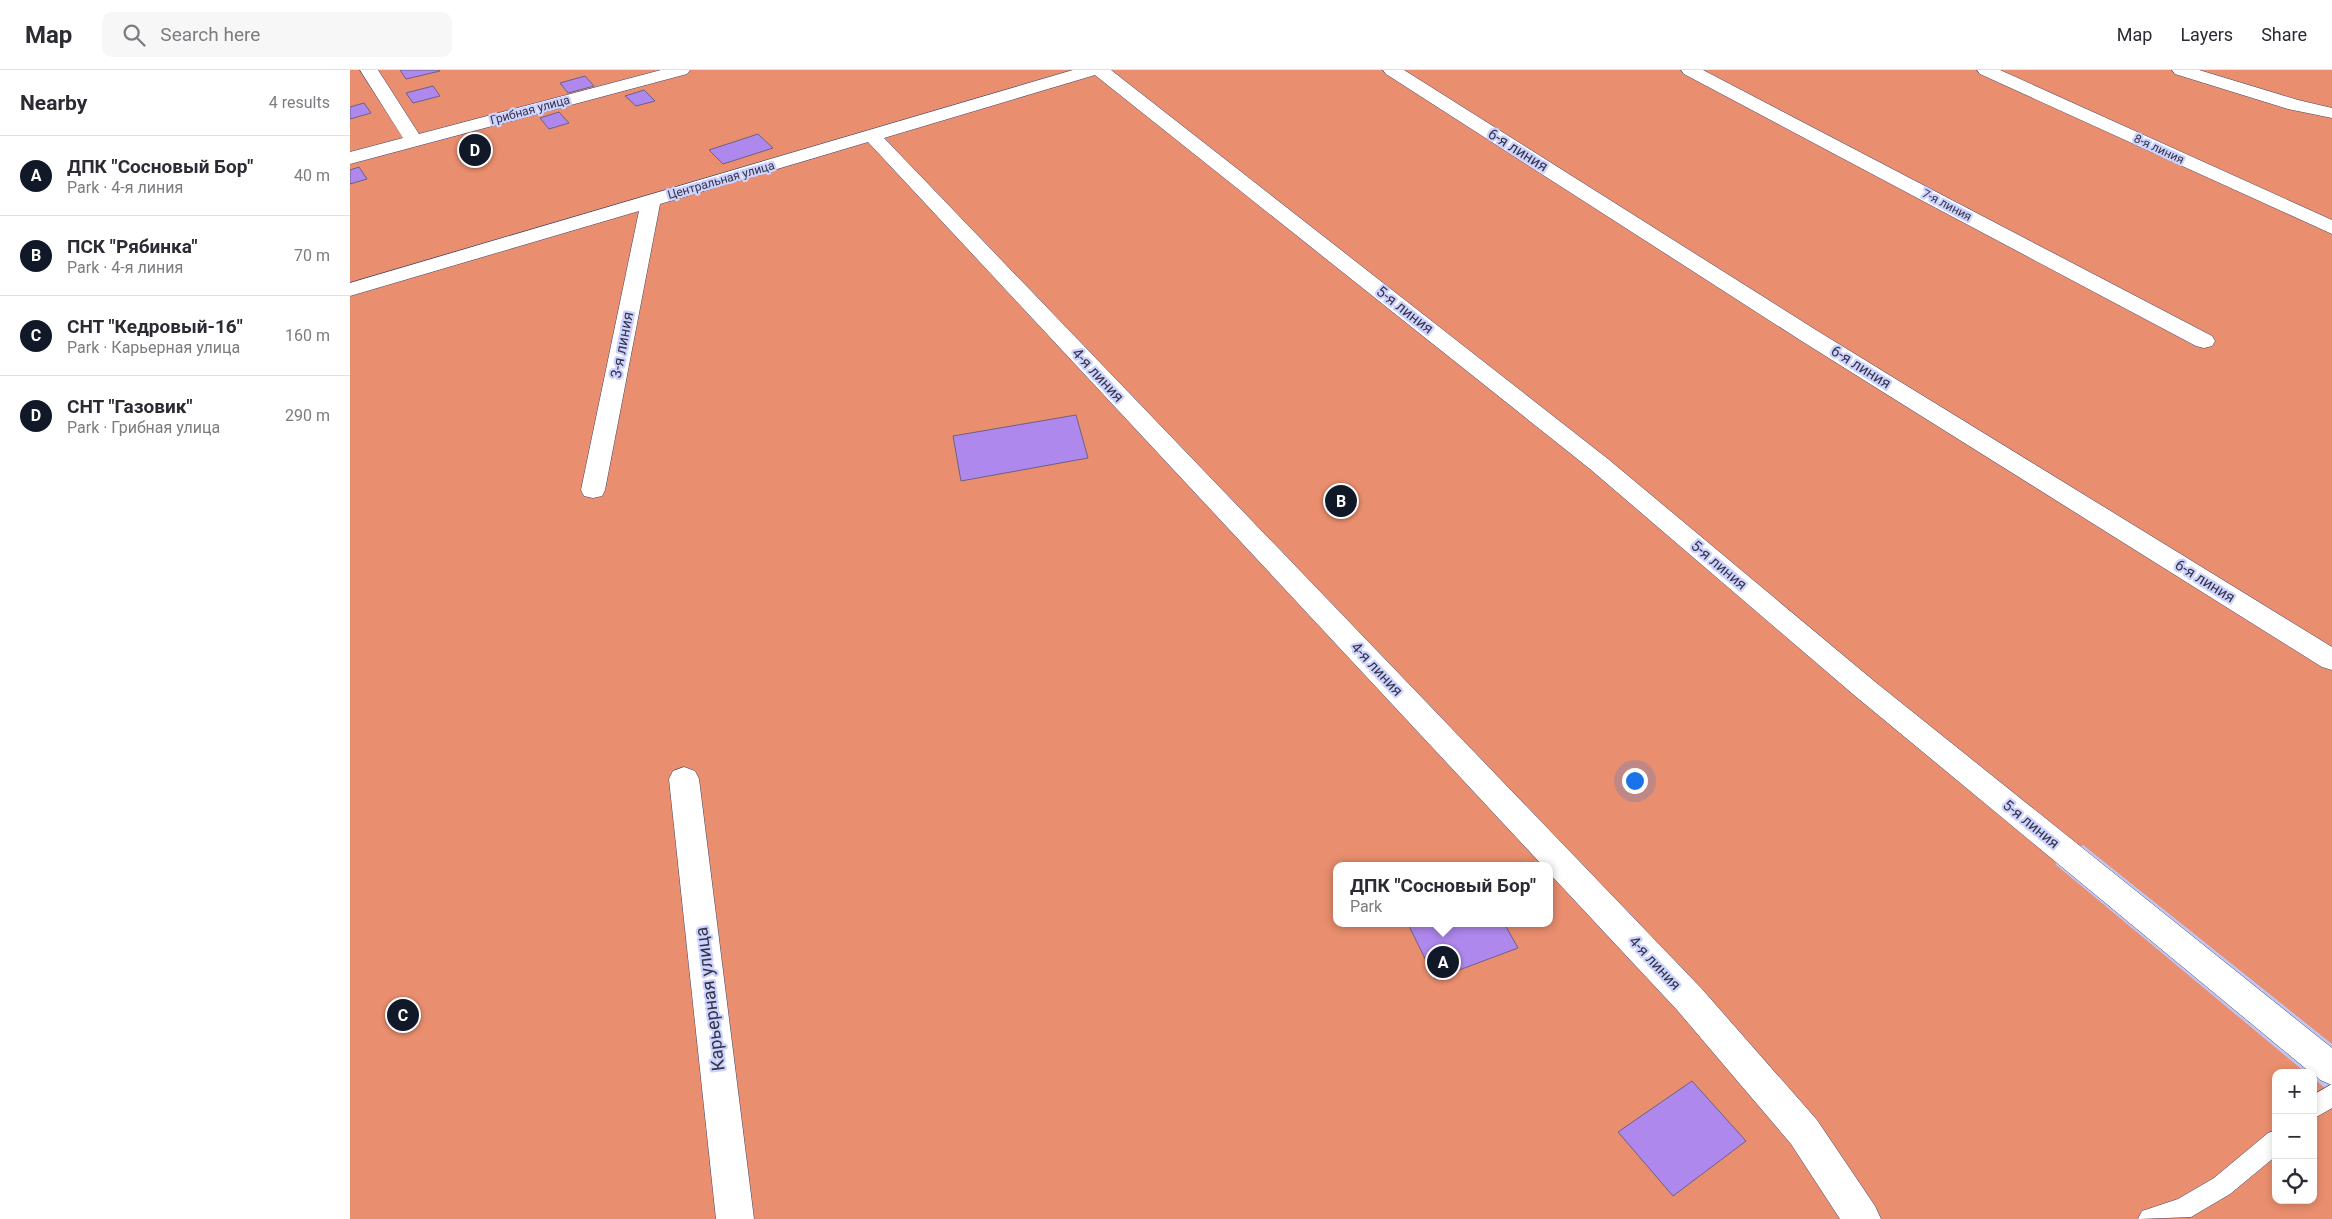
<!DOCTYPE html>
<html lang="en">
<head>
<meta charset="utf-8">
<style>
	:root { --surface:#fff; --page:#f7f7f7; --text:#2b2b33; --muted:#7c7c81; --line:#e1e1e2; --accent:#111827 }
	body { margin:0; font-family:Roboto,sans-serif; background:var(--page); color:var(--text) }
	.controls { position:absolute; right:15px; bottom:15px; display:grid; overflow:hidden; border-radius:10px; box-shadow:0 2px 8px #0003 }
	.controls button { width:45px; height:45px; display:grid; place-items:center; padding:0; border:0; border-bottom:1px solid var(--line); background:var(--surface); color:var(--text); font:25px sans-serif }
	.you { position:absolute; left:1284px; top:710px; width:18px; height:18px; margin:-12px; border:4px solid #fff; border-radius:50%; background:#1a73e8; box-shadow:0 0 0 8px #1a73e833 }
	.badge { display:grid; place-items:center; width:32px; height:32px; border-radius:50%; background:var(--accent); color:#fff; font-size:16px; font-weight:700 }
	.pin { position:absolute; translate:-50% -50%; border:2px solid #fff; box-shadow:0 1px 5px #0006 }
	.popup { position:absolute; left:983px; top:792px; width:220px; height:65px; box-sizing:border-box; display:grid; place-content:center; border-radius:10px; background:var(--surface); filter:drop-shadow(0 1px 4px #0005); font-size:16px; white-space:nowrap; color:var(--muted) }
	.popup b { font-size:19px; color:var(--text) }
	.popup::after { content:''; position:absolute; left:50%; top:100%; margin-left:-10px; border:10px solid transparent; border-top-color:var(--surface) }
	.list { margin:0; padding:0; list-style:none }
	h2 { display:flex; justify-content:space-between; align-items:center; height:65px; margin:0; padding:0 20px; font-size:21px }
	h2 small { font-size:16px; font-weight:400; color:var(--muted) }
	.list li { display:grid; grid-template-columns:32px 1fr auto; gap:15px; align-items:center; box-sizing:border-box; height:80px; padding:0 20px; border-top:1px solid var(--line) }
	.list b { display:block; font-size:19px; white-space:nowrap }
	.list p { margin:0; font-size:16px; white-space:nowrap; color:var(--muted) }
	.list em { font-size:16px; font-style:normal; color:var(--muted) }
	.icon { flex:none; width:28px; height:28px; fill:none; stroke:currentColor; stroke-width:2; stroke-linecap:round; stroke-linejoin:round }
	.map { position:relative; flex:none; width:1982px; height:1149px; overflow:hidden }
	header { display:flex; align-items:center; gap:30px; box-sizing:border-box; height:70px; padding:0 25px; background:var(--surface); border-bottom:1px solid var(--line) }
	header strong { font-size:24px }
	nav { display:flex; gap:28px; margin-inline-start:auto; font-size:18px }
	.search { width:350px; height:45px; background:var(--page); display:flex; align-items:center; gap:12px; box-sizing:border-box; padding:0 18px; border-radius:10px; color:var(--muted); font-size:19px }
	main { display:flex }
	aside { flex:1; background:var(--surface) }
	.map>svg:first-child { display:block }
	.green { fill:#e98e6e; fill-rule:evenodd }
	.building { fill:#af88ed; stroke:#6d6086 }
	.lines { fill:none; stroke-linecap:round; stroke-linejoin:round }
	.lane-casing { stroke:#424569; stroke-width:1 }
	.street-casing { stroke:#424569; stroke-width:1 }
	.lane { fill:#fff; fill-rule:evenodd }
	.street { fill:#fff; fill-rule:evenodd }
	.labels { text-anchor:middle; stroke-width:4.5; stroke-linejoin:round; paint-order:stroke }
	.far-street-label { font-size:12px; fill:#343647; stroke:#ced2fe }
	.street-label { font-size:15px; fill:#343647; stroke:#ced2fe }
	.near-street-label { font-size:18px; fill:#343647; stroke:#ced2fe }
</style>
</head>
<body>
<header>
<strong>Map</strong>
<div class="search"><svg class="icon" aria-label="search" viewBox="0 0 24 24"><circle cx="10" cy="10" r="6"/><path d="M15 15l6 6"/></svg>Search here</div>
<nav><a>Map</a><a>Layers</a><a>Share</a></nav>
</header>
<main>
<aside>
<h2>Nearby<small>4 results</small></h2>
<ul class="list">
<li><span class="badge">A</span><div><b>ДПК &quot;Сосновый Бор&quot;</b><p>Park · 4-я линия</p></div><em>40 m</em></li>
<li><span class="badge">B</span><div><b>ПСК &quot;Рябинка&quot;</b><p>Park · 4-я линия</p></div><em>70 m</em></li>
<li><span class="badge">C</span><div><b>СНТ &quot;Кедровый-16&quot;</b><p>Park · Карьерная улица</p></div><em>160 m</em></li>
<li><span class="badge">D</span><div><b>СНТ &quot;Газовик&quot;</b><p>Park · Грибная улица</p></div><em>290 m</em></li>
</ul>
</aside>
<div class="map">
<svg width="1982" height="1149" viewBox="0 0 1982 1149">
	<rect width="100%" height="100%" fill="#c1c5f1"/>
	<!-- green -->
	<path class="green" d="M0,0H1982V974L1733,775L1705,794L1956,1003H1926V1130H1963V1008L1982,1024V1149H0ZM987,796H1199V853H987Z"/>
	<!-- building -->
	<g class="building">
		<polygon points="50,0 89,0 90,1 56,9"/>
		<polygon points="235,6 244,16 218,23 210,13"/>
		<polygon points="83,16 90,26 63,33 56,23"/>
		<polygon points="294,20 305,31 286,36 275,26"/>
		<polygon points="14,33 21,43 0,49 0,37"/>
		<polygon points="209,42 219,53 199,59 190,48"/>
		<polygon points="408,64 423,78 373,94 359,80"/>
		<polygon points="9,97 17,109 0,114 0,100"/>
		<polygon points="726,345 738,388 611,411 603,366"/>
		<polygon points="1061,853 1154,853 1168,878 1085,909 1058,854"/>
		<polygon points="1342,1011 1396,1071 1323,1126 1268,1062"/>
	</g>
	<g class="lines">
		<defs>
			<g id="lane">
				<polygon points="1982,1014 1982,1038 1963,1049 1963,1025"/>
				<polygon points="1926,1060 1926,1086 1880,1124 1841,1147 1788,1149 1792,1141 1828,1129 1864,1108 1918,1063"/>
			</g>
			<g id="street">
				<polygon points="10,0 28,0 69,64 311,0 340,0 337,4 0,94 0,82 53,68"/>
				<polygon points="723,0 761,0 1258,389 1524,611 1982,978 1982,1015 1970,1010 1963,1003 1961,1003 1504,625 1240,399 745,5 534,68 1351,918 1467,1050 1525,1136 1531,1149 1490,1149 1441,1074 1327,940 1199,803 1199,796 1193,796 518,72 310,134 255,420 252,426 243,428 234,426 231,420 289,141 0,226 0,213"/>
				<polygon points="1033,0 1054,0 1466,260 1982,577 1982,600 1972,597 1450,270 1036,4"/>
				<polygon points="1331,0 1353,0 1862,266 1865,271 1862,276 1854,278 1846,276 1334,4"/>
				<polygon points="1627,0 1650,0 1982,150 1982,164 1630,4"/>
				<polygon points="1822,0 1849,0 1948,30 1982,38 1982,48 1938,39 1825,4"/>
				<polygon points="334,697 345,701 349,709 404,1149 366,1149 319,709 323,701"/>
			</g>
		</defs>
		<!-- lane casing -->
		<use href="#lane" class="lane-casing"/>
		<!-- street casing -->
		<use href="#street" class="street-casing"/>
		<!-- lane -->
		<use href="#lane" class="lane"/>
		<!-- street -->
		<use href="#street" class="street"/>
	</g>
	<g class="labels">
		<!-- far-street labels -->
		<g class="far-street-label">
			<text transform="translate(180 40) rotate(-15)" y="4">Грибная улица</text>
			<text transform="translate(1809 79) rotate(25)" y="4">8-я линия</text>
			<text transform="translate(371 110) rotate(-16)" y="4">Центральная улица</text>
			<text transform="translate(1597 135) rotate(28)" y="4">7-я линия</text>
		</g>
		<!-- street labels -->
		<g class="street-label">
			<text transform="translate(1168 80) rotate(32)" y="5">6-я линия</text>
			<text transform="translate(1055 240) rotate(38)" y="5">5-я линия</text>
			<text transform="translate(272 275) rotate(-79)" y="5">3-я линия</text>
			<text transform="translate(1511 297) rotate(32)" y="5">6-я линия</text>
			<text transform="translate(748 305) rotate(47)" y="5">4-я линия</text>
			<text transform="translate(1369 495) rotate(40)" y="5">5-я линия</text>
			<text transform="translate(1855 511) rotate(32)" y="5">6-я линия</text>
			<text transform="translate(1027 599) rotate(47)" y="5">4-я линия</text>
			<text transform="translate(1681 754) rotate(39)" y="5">5-я линия</text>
			<text transform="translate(1305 893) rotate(47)" y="5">4-я линия</text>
		</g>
		<!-- near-street labels -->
		<g class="near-street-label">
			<text transform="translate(360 929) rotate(-97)" y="6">Карьерная улица</text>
		</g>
	</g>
</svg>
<div class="controls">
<button>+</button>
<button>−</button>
<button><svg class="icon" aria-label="locate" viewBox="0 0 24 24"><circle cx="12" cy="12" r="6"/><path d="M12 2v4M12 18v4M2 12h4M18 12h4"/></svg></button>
</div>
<div class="you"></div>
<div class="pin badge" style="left:1093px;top:892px">A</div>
<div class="popup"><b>ДПК &quot;Сосновый Бор&quot;</b>Park</div>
<div class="pin badge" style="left:991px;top:431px">B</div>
<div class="pin badge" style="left:53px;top:945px">C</div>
<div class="pin badge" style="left:125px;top:80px">D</div>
</div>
</main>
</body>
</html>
